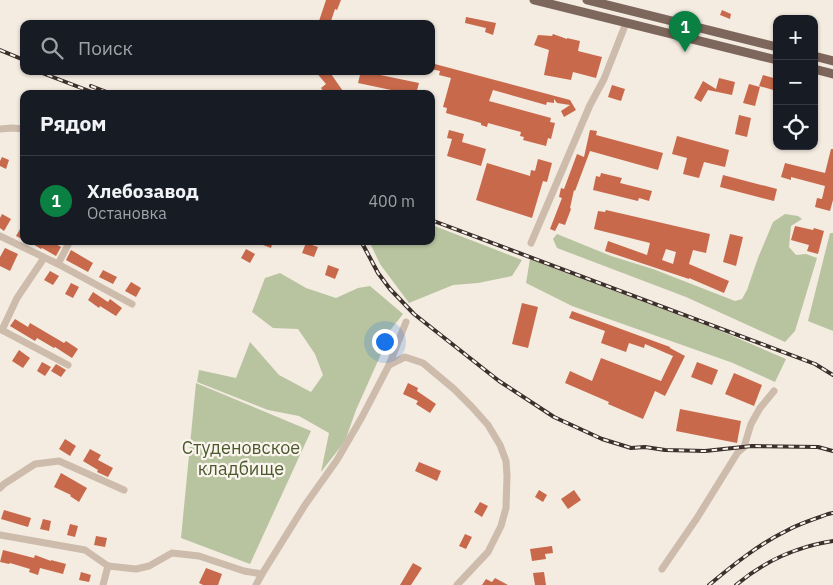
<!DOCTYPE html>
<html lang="ru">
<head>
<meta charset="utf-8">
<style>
	:root { --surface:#171b24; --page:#20242c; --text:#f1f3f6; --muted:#9ea1a6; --line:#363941; --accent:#0b8043 }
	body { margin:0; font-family:"IBM Plex Sans",sans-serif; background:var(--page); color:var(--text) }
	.controls { position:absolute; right:15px; top:15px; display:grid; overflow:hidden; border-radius:10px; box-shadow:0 1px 4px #0004 }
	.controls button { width:45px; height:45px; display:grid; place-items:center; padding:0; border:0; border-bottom:1px solid var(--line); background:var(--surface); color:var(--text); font:25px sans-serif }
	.you { position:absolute; left:384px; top:341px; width:18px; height:18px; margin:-12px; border:4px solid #fff; border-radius:50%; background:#1a73e8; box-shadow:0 0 0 8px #1a73e833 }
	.badge { display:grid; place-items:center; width:32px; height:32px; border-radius:50%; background:var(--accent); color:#fff; font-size:16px; font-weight:700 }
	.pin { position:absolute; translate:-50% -41px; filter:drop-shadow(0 1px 2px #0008) }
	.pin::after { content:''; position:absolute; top:26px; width:18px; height:15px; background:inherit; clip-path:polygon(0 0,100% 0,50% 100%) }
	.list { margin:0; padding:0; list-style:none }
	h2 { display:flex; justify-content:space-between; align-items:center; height:65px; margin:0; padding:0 20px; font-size:21px }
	h2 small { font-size:16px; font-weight:400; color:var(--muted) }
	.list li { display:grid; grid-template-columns:32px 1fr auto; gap:15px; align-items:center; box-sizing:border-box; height:90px; padding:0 20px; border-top:1px solid var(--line) }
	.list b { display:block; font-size:19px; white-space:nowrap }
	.list p { margin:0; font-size:16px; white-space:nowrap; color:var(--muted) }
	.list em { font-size:16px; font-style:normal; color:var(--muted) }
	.icon { flex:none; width:28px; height:28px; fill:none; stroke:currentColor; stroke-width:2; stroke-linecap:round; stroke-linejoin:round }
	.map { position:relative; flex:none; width:833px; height:585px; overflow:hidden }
	.search { position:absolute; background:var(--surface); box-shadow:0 1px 4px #0004; left:20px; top:20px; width:415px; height:55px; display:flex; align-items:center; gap:12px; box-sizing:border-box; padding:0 18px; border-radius:10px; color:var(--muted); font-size:19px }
	.panel { position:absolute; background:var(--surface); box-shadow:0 1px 4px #0004; left:20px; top:90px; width:415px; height:155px; border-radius:10px }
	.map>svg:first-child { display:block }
	.green { fill:#b8c4a0 }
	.building { fill:#c8694b; fill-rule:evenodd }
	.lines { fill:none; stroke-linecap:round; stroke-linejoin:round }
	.minor { stroke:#cdbbac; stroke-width:7 }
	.major { stroke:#7d675c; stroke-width:9 }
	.rail-casing { stroke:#3b302b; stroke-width:4 }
	.rail { stroke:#fbf5ee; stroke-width:2; stroke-dasharray:5.5; stroke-linecap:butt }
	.labels { text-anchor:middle; stroke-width:4.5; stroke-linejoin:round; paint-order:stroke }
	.park-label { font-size:18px; fill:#4a5a2e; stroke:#fbf5ee }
</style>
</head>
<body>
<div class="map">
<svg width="833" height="585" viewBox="0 0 833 585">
	<rect width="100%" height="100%" fill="#f4ebe1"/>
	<!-- green -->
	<g class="green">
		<polygon points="785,214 798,216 802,219 791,226 789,247 796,255 806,254 817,258 795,331 785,342 686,297 557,248 553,239 557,234 611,256 653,269 735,301 742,299 747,290 758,258 773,222"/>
		<polygon points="431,224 432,225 522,260 512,276 478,283 453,285 409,303 380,264 369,241 431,241"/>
		<polygon points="830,233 833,233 833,331 808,321"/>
		<polygon points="530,259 716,329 786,359 775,382 733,363 572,306 526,283"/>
		<polygon points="280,273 306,288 336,298 358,288 370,286 403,314 388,333 381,354 356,410 345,441 321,472 329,433 299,416 268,410 197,382 199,370 236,378 250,342 279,375 311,392 323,375 315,354 298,329 273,328 252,312 265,278"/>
		<polygon points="196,383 311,431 250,564 181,538"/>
	</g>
	<!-- building -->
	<g class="building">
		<polygon points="326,0 341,0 337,10 335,9 330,24 318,24"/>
		<polygon points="722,10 731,14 730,19 720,15"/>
		<polygon points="466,17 496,23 493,35 485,32 486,28 465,23"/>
		<polygon points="553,34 567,39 567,38 580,41 578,51 602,57 596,78 573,72 571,80 544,75 549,50 534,45 538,35 552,36"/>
		<polygon points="431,63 570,100 576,110 564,117 561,111 570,105 557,103 554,99 554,103 547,102 546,105 493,90 489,101 551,118 550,122 555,123 551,139 548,138 546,146 523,140 524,137 520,136 521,132 488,123 487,127 481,125 481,123 446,113 447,108 443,107 451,78 439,75 440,71 431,69"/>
		<polygon points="315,71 329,71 345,94 325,94 321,88 326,84"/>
		<polygon points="361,71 419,83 416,94 410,94 358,83"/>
		<polygon points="763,75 777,79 777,91 759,86"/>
		<polygon points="719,78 735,82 732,95 708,90 701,102 694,98 703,81 716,89"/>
		<polygon points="749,84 760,87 755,106 743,103"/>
		<polygon points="612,85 625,89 621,101 608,97"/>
		<polygon points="739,115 751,118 747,137 735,134"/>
		<polygon points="449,130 464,134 462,142 486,149 481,166 447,156 452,139 447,138"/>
		<polygon points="590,130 597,131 596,135 663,153 658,170 590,151 575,191 574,190 570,208 571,209 565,225 559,223 555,231 550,229 562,198 559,197 561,188 564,189 577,154 584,157"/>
		<polygon points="677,136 729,150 725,167 704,162 699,178 683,174 687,158 672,154"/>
		<polygon points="831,149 833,149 833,200 830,211 815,207 817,198 822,199 825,186 791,177 791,180 781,177 785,163 825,173"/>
		<polygon points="2,157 9,160 6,169 0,166 0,161"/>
		<polygon points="538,159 552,163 547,182 543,181 532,218 476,200 487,163 530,176 531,170 535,171"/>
		<polygon points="601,173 622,178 620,183 652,191 649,201 639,198 638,201 593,190 596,176 600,177"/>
		<polygon points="723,175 777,189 774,201 720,187"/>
		<path d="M606,210L710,234L706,253L693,250L689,264L729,281L724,293L689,278V279L605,251L608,241L647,255L650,243L594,229L598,211L605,212ZM666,249L676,252L673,264L662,260Z"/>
		<polygon points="2,214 11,219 4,231 0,228 0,218"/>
		<polygon points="24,222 24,240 16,236"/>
		<polygon points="795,226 813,230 814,228 824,231 818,254 807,251 809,245 791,240"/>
		<polygon points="730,234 743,237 736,266 723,262"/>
		<polygon points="28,241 44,241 50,245 52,242 61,247 56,256 42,248 41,249"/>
		<polygon points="255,241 273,241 271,248 255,242"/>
		<polygon points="306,243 318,247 314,257 302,253"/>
		<polygon points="5,248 18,254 10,271 0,266 0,257"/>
		<polygon points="246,249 255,254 250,263 241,258"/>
		<polygon points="71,250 93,263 88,272 66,260"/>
		<polygon points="328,265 339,269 335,279 325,275"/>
		<polygon points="103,270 117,277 113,284 99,277"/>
		<polygon points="50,271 59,276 53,285 44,280"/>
		<polygon points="131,282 141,288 136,297 125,291"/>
		<polygon points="71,283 79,287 73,298 65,294"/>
		<polygon points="93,292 108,302 110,299 122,308 116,316 100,306 99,308 88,300"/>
		<polygon points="522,303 538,307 528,348 512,344"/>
		<polygon points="572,311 670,347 670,348 685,356 665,396 655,391 643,419 608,404 609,402 565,383 570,371 592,381 601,358 661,381 673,356 645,344 644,348 629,343 626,352 601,343 605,331 569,318"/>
		<polygon points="15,319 28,327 30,323 64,343 66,341 78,349 72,358 55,347 54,348 37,338 35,341 10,326"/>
		<polygon points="19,350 30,358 23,368 12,361"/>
		<polygon points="42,362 51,367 45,376 37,371"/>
		<polygon points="697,362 718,370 712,385 691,377"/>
		<polygon points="56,364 66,370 61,377 51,371"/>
		<polygon points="734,373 762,385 754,406 725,394"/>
		<polygon points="408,383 418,388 417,391 436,404 430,413 416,404 418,401 403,394"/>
		<polygon points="680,409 741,421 737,443 676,431"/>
		<polygon points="65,439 76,446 70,456 59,449"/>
		<polygon points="90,449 101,455 98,460 113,468 108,477 97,472 98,470 83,461"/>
		<polygon points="419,462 441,471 437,481 415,471"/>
		<polygon points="61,473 87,488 79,502 70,496 71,495 54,487"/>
		<polygon points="539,490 547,495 543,502 535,497"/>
		<polygon points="574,490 581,500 568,509 561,499"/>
		<polygon points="480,502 488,506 482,517 474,512"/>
		<polygon points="4,510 31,518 28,527 1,519"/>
		<polygon points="43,519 51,521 49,531 40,529"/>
		<polygon points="70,524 78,526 75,537 67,535"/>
		<polygon points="465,534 472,537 466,549 459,546"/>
		<polygon points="96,536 107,538 105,547 94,545"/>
		<polygon points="552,546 553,553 545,554 546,559 532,561 530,549"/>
		<polygon points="3,550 34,558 35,555 51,561 51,560 66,564 63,574 40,568 38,575 29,572 30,569 10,563 9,564 0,562"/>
		<polygon points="413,563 422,568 411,585 400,585"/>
		<polygon points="206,568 222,574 218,585 203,585 199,583"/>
		<polygon points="81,572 91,575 89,582 79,580"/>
		<polygon points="544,572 546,585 535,585 533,573"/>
		<polygon points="495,578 508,585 482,585 486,579 492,582"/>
	</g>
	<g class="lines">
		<!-- minor -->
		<g class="minor">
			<polyline points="0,129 12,128 24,129"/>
			<polyline points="0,236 58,264 132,304"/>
			<polyline points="531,243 590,105 604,79 626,23"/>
			<polyline points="58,264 70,241"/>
			<polyline points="0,329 68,365"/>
			<polyline points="2,330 17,298 44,258"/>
			<polyline points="389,365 406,322"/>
			<polyline points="0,488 4,484 35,464 59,461 124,490"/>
			<polyline points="0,535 85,550 108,566"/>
			<polyline points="108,566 136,569 149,566 172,553 199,556 244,571 262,574 305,505 337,460 362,417 389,365 405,357 423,363 454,389 472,407 488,425 500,445 506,461 507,476 506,508 501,526 488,552 457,585"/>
			<polyline points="662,569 697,518 738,452 744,447 751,424 760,408 774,391"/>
			<polyline points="103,585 108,566"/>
			<polyline points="256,585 262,574"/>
		</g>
		<!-- major -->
		<g class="major">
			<polyline points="534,0 777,60"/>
			<polyline points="587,0 777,47"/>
			<polyline points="814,56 833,61"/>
			<polyline points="814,69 833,74"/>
		</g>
		<defs>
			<g id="rail">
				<polyline points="0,50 24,60"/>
				<polyline points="37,71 97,94"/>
				<polyline points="91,86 112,94"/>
				<polyline points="431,220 815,364 833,375"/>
				<polyline points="361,241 378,273 390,289 414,314 499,381 554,417 602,439 631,448 645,447 665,450 705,451 752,446 818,447 833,451"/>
				<path d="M709,585C733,565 759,544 788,530C801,523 815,519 828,514L833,513"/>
				<path d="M736,585C765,561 795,547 833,541"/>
			</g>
		</defs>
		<!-- rail casing -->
		<use href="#rail" class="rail-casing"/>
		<!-- rail -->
		<use href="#rail" class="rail"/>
	</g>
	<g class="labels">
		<!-- park labels -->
		<g class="park-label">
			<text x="241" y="454">Студеновское<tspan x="241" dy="21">кладбище</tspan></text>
		</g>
	</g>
</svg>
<div class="controls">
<button>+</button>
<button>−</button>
<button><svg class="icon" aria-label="locate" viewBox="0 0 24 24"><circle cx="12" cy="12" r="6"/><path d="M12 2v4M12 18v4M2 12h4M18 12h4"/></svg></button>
</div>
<div class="you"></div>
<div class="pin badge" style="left:685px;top:52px">1</div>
<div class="search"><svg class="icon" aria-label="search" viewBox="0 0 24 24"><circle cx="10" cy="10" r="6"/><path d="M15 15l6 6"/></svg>Поиск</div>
<section class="panel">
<h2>Рядом<small></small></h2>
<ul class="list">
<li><span class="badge">1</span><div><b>Хлебозавод</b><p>Остановка</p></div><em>400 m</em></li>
</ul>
</section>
</div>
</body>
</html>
